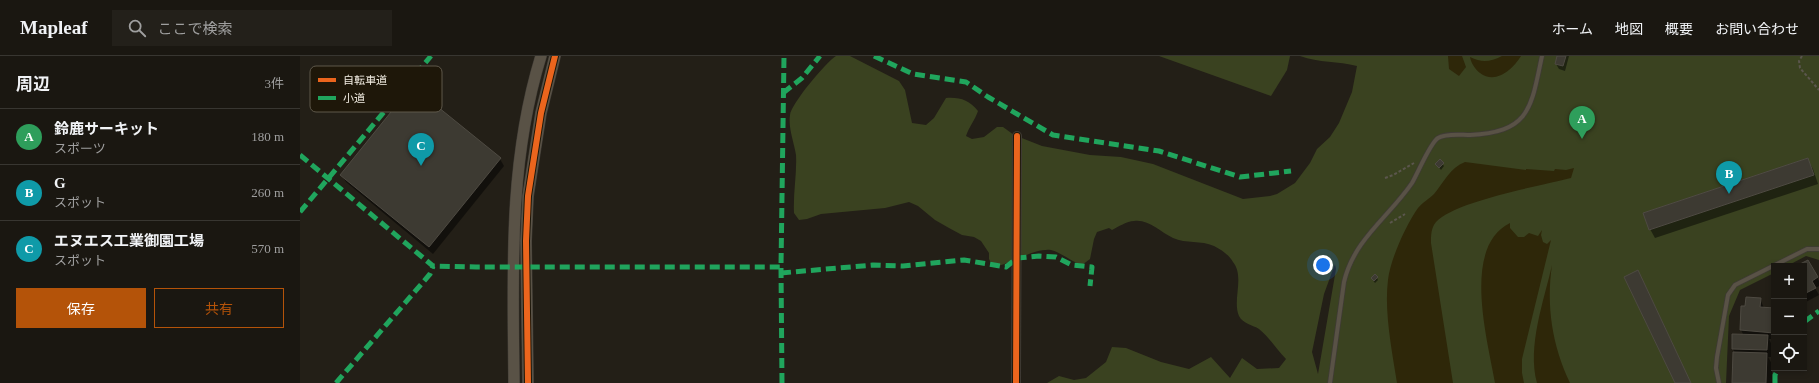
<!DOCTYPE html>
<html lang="ja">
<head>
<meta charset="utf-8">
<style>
	:root { --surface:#1a1711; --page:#23201a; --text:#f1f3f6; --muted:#9f9f9f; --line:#383631; --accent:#b45309 }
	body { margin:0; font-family:"Times New Roman","Noto Sans JP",serif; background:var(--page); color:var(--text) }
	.controls { position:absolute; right:12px; bottom:12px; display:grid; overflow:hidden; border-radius:0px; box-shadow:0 2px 6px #0003 }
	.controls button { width:36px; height:36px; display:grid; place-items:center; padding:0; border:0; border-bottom:1px solid var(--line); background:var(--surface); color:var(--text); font:20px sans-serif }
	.you { position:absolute; left:1023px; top:209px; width:14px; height:14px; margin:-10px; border:3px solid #fff; border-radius:50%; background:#1a73e8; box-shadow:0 0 0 6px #1a73e833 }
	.badge { display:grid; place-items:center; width:26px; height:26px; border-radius:50%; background:var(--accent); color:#fff; font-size:13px; font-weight:700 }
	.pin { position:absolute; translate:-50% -33px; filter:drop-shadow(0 1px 2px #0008) }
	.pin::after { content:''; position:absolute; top:21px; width:14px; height:12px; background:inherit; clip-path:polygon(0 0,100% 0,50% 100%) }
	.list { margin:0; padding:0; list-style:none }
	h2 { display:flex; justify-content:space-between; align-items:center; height:52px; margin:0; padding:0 16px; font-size:17px }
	h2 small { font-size:13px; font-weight:400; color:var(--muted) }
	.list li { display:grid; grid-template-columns:26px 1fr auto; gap:12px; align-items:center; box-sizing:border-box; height:56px; padding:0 16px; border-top:1px solid var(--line) }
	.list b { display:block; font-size:15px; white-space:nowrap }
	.list p { margin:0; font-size:13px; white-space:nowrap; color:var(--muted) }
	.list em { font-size:13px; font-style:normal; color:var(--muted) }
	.actions { display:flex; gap:8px; padding:12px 16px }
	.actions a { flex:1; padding:9px 0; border:1px solid var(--accent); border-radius:0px; text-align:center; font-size:14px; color:var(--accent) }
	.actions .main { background:var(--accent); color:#fff }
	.icon { flex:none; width:22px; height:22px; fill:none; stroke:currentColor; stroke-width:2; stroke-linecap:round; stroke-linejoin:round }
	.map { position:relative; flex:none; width:1519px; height:327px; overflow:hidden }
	header { display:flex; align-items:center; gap:24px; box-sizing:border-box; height:56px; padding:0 20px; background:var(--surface); border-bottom:1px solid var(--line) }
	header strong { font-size:19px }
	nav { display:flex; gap:22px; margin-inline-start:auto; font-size:14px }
	.search { width:280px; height:36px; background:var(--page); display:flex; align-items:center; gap:10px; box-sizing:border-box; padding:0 14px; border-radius:0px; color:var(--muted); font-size:15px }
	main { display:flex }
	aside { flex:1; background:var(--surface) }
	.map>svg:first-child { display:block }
	.green { fill:#3a4220; fill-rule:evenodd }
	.sand { fill:#2e2709 }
	.shadow { fill:#0007 }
	.building { fill:#3d3a32; stroke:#4e4a42 }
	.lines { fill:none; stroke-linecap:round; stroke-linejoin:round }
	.service-casing { stroke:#3f3b35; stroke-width:5.5 }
	.minor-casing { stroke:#3f3b35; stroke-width:10 }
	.tertiary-casing { stroke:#3f3b35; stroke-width:12 }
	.path { stroke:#5b564d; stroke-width:2; stroke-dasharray:3 2; stroke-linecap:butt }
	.service { stroke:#595246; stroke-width:4 }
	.minor { stroke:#595246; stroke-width:8 }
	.tertiary { stroke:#595246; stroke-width:11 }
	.quiet { stroke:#20a55d; stroke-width:5; stroke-dasharray:10 5; stroke-linecap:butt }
	.cycleway-casing { stroke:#1e1709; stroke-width:8 }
	.cycleway { stroke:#eb651d; stroke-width:6 }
	.key { fill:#1e1709; stroke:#5e584b; stroke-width:1 }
	.key-label { font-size:11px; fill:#f3eee4 }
</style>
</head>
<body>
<header>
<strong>Mapleaf</strong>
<div class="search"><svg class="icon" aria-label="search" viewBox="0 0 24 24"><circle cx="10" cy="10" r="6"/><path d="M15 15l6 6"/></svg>ここで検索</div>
<nav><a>ホーム</a><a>地図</a><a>概要</a><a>お問い合わせ</a></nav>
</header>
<main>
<aside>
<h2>周辺<small>3件</small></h2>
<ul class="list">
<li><span class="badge" style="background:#2e9e5b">A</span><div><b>鈴鹿サーキット</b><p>スポーツ</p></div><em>180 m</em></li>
<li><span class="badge" style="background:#0f9aa8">B</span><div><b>G</b><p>スポット</p></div><em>260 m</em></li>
<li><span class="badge" style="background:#0f9aa8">C</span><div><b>エヌエス工業御園工場</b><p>スポット</p></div><em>570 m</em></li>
</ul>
<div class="actions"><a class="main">保存</a><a>共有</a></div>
</aside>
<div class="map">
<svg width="1519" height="327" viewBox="0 0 1519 327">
	<rect width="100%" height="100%" fill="#231f17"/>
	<!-- green -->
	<g class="green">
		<path d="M536,0H550L599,25L605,34L612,67L626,69L634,62L646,42C660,41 669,44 678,55C675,64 669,71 666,80L672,83L684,81L697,71H703L714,79L742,90L790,99L821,101L853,108L943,143L970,140L977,138L995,127L1010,107L1017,93L1030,81L1039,67L1052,36L1057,10C1038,5 1019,7 1000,0H1519V204L1506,200L1487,210H1474V217L1440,234L1429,260L1426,327H747L759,320L774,324L786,322L806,306L812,291L826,292L861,306L889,313L911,301L930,322L942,302L957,313L979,312L986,303C976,293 970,282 959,273C953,269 943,268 939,260C932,244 945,221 933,206C929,199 922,194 914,190C901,184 886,188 873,182C860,176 849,163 834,165C827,165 818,171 812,174L809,172L797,176L794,183L790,203L782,209C772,206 762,197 751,194C734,192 711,208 693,211L689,203V197L681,185L674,181L662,179L649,172L635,164L618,150L609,146L585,152L521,158L507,163L499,164L494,157C493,137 497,118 496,99C494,86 488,72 490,59C491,48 526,6 536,0ZM1035,208L1036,213L1018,318L1012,296L1024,238Z"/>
		<polygon points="859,0 990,0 987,14 971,40"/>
	</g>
	<!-- sand -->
	<g class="sand">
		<polygon points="1148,0 1162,0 1166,11 1159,20 1149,13"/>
		<path d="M1202,0H1221C1213,13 1196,29 1180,17C1175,13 1171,7 1170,1C1182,7 1190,6 1202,0Z"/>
		<path d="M1165,106L1226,114V113L1254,115L1255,113L1266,114L1274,112L1271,122C1240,130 1155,145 1136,166C1131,172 1131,179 1131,187L1153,327H1097C1092,295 1084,256 1088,224C1090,204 1106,169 1118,152C1123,146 1129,143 1134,138C1144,126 1150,112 1165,106Z"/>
		<path d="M1210,167V172L1218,181H1224L1229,177L1238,180L1242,174L1241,179L1243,186L1247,188L1251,184L1222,303V317L1224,327H1195C1188,285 1161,191 1210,167Z"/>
		<path d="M1252,209C1246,249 1252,290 1270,327H1237C1227,290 1244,245 1252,209Z"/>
	</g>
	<!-- shadow -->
	<g class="shadow">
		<polygon points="1258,0 1269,0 1265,15 1259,13 1256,8"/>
		<polygon points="200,103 204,110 133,198 46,126 42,119"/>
		<polygon points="1508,104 1513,113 1518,128 1355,182 1350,173"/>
		<polygon points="1140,105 1144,110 1141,114 1136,108"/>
		<polygon points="1508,205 1519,225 1519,230 1515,232 1519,239 1504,247 1504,210 1498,210"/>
		<polygon points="1077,222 1078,224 1075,227 1072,223"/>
		<polygon points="1460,243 1464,252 1474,253 1474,283 1469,283 1471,287 1471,301 1468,301 1472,308 1472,327 1433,327 1435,297 1433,293 1444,280 1441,274 1442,251 1446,251"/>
	</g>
	<!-- building -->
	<g class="building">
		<polygon points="1257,0 1266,0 1263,10 1255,8"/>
		<polygon points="112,30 201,102 129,191 40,119"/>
		<polygon points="1508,102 1514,119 1349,174 1343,157"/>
		<polygon points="1140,103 1144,107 1139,112 1135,108"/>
		<polygon points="1508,204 1518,221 1512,225 1516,232 1504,238 1504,210 1496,210"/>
		<polygon points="1338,214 1391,327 1375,327 1324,221"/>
		<polygon points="1075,218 1078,221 1074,225 1071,222"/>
		<polygon points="1446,241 1461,242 1460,251 1474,252 1474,277 1440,274 1441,250 1445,250"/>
		<polygon points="1432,278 1468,279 1467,294 1432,293"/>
		<polygon points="1433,296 1467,297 1466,327 1432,327"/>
	</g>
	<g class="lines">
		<defs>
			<g id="service">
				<path d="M1030,327L1044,226C1054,183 1089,161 1112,127C1118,117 1130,87 1138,82C1146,77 1161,79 1170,79C1231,76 1231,51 1242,0"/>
				<polyline points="1419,327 1416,312 1417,301 1428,239 1435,229 1507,193 1519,193"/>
			</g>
			<polyline id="minor" points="716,327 717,80"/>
			<g id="tertiary">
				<path d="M214,327C213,217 208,107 241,0"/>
				<polyline points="228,327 226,185 228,140 241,57 255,0"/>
			</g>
		</defs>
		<!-- service casing -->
		<use href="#service" class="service-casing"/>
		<!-- minor casing -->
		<use href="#minor" class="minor-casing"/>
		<!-- tertiary casing -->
		<use href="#tertiary" class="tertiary-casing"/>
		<!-- path -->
		<g class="path">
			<polyline points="1502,0 1499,5 1500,12 1519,34"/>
			<polyline points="1085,122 1093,119 1114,107"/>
			<polyline points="1090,167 1105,158"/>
		</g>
		<!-- service -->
		<use href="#service" class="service"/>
		<!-- minor -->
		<use href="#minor" class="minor"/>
		<!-- tertiary -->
		<use href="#tertiary" class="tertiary"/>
		<!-- quiet -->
		<g class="quiet">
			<polyline points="574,0 613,18 666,26 688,41 753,79 859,95 940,121 991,115"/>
			<polyline points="483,37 502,22 520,0"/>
			<polyline points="0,99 133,210 176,211 481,211"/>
			<polyline points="0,156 131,0"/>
			<polyline points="481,217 573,209 603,210 664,204 706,211 717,202 739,200 756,201 772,209 792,211 790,230"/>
			<polyline points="1504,266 1519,255"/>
			<polyline points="36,327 130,218 133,210"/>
			<polyline points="482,327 481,211 484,0"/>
			<polyline points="1475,327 1475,319 1479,312"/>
		</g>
		<defs>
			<g id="cycleway">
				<polyline points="228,327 226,185 228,140 241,57 255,0"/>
				<polyline points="716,327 717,80"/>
			</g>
		</defs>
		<!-- cycleway casing -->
		<use href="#cycleway" class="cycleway-casing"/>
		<!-- cycleway -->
		<use href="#cycleway" class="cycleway"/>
	</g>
	<!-- legend -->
	<rect x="10" y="10" width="132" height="46" rx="6" class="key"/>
	<rect x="18" y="22" width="18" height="4" fill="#eb651d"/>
	<rect x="18" y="40" width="18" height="4" fill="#20a55d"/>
	<g class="key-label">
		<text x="43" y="28">自転車道</text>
		<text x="43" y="46">小道</text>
	</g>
</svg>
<div class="controls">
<button>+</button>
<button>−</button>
<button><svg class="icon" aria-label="locate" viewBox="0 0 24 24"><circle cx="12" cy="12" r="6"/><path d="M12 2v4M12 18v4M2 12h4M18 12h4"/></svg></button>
</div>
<div class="you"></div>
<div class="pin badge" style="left:1282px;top:83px;background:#2e9e5b">A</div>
<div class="pin badge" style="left:1429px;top:138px;background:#0f9aa8">B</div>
<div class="pin badge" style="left:121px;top:110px;background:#0f9aa8">C</div>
</div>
</main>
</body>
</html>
